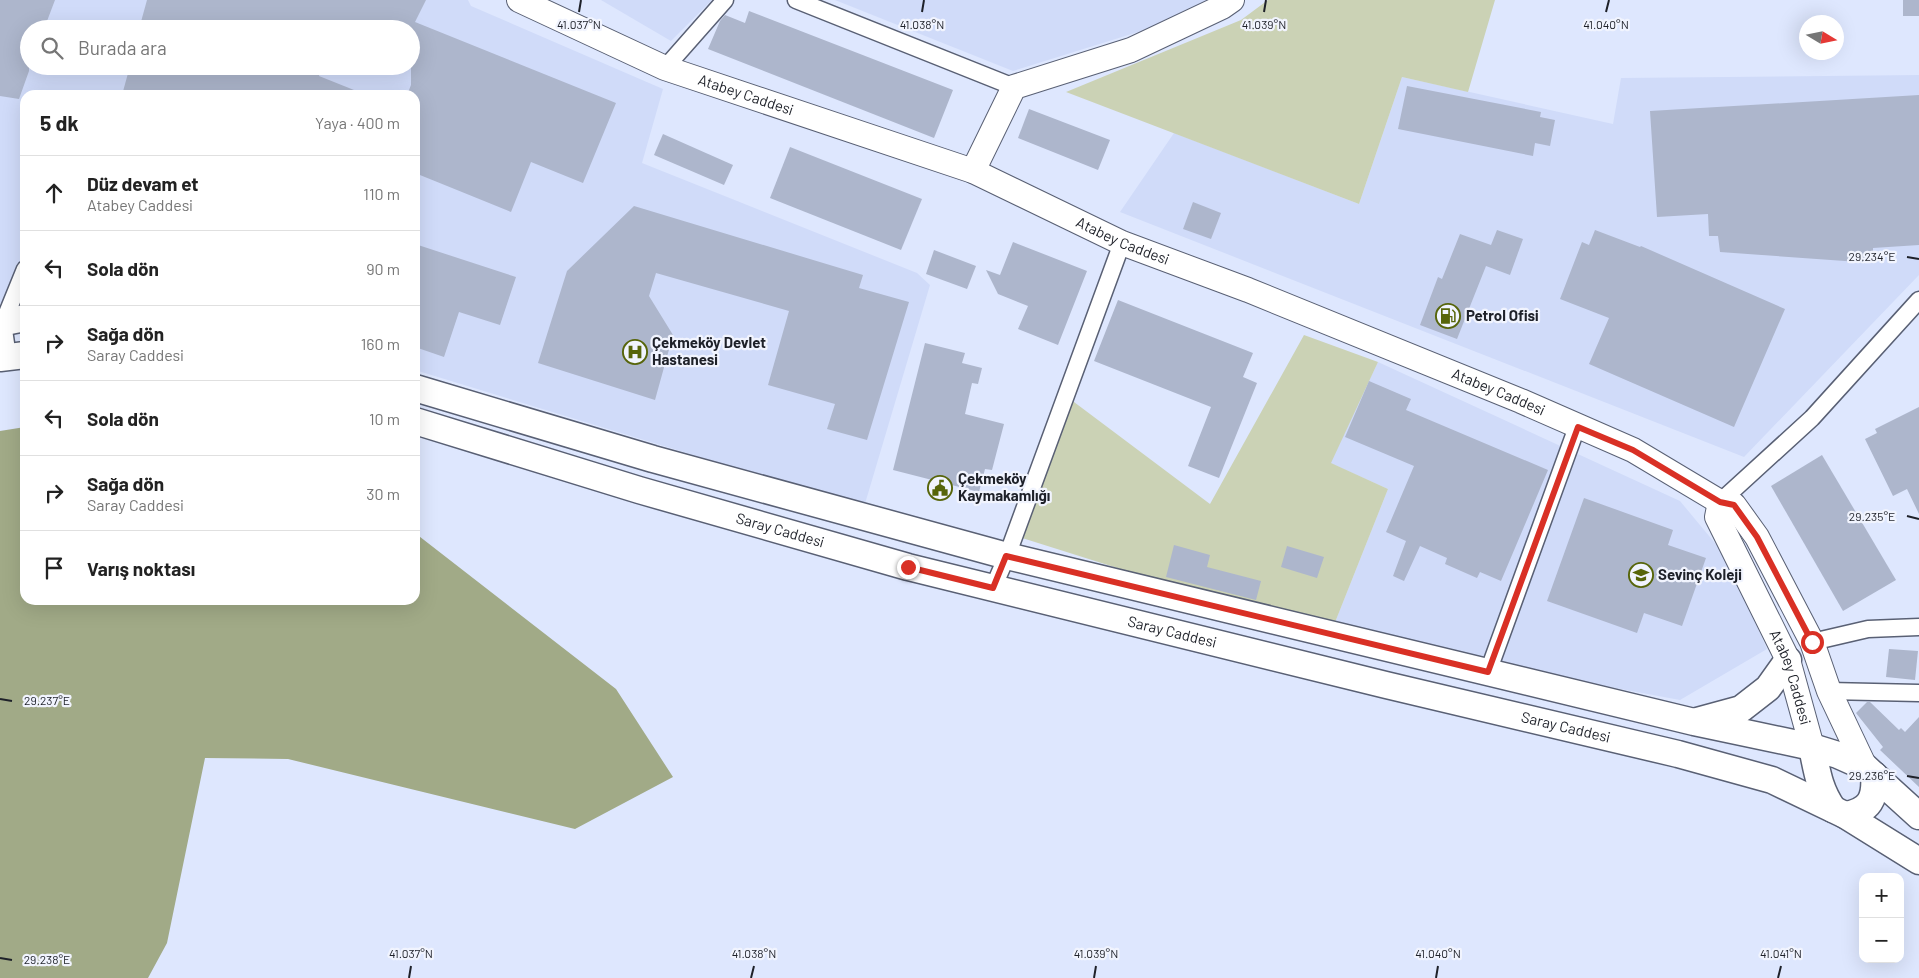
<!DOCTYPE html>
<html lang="tr">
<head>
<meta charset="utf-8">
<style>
	:root { --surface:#fff; --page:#f2f2f2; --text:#222; --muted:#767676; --line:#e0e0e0 }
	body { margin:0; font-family:Barlow,sans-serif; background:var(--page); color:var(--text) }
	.controls { position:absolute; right:15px; bottom:15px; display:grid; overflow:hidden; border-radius:10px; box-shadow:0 5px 20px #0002 }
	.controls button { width:45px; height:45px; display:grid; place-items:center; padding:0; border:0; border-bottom:1px solid var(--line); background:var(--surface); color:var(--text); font:25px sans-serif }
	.compass { position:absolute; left:1799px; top:15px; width:45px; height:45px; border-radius:50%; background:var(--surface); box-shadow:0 5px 20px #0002; rotate:100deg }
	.stop { position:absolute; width:15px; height:15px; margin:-11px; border:4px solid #d93025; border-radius:50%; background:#fff }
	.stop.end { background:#d93025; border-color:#fff; box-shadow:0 1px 5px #0008 }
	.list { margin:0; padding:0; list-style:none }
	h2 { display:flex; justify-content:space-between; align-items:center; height:65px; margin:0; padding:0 20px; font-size:21px }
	h2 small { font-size:16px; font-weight:400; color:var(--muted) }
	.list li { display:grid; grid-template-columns:32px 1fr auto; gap:15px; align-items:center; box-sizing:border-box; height:75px; padding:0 20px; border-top:1px solid var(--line) }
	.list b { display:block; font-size:19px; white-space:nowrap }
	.list p { margin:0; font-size:16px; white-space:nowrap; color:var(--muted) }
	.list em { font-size:16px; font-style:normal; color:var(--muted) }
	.icon { flex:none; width:28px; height:28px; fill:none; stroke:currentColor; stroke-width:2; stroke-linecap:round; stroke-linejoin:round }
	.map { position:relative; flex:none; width:1919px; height:978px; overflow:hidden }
	.search { position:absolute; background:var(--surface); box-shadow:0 5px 20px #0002; left:20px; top:20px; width:400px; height:55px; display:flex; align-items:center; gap:12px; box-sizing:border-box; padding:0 18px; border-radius:28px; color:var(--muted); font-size:19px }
	.panel { position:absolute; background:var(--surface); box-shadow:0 5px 20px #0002; left:20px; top:90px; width:400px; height:515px; border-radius:15px }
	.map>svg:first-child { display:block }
	.built { fill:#d0dbf9; fill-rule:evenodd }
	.green { fill:#cbd2b5 }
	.forest { fill:#a1aa87 }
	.building { fill:#adb6cc }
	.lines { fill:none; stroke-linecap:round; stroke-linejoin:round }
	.street-casing { stroke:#596074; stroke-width:19 }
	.secondary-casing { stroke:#596074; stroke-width:26 }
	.primary-casing { stroke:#596074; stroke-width:29 }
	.street { stroke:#fff; stroke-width:16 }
	.secondary { stroke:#fff; stroke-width:24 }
	.primary { stroke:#fff; stroke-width:26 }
	.route { stroke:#d93025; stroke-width:6 }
	.ticks { fill:none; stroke:#1e2129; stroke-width:2 }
	.labels { text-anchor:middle; stroke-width:4.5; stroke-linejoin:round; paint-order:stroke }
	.street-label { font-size:15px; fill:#1e2129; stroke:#f1f4fe }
	.poi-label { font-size:15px; font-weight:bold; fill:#1e2129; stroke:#f1f4fe; text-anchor:start }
	.ticks-label { font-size:12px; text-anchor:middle; fill:#1e2129; stroke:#f1f4fe; stroke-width:4.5; stroke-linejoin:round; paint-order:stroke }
</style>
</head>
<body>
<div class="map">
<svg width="1919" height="978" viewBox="0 0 1919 978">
	<rect width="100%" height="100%" fill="#dee7fe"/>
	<!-- built -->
	<g class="built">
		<path d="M0,0H468L471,6L663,89L642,163L917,273L930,285L864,507L415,370V95H25V297L0,303ZM29,29H411V66H29Z"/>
		<polygon points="601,0 712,0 671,41"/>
		<polygon points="835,0 1210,0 1170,22 1013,71"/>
		<polygon points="1919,75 1919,275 1744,457 1120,212 1174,133 1359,204 1402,77 1613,124 1621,78"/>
		<polygon points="1378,362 1680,501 1724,554 1767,649 1680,700 1330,635 1388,489 1330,463"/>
	</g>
	<!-- green -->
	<g class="green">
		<polygon points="1268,0 1495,0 1468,92 1402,77 1359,204 1066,92 1241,20"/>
		<polygon points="1304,335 1378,362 1331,463 1388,489 1330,635 1019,537 1062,393 1210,504"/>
	</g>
	<!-- forest -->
	<polygon class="forest" points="25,427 25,600 415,600 415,533 616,689 673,777 575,829 288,759 205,758 167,943 148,978 0,978 0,431"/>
	<!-- building -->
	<g class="building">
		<polygon points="0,0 55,0 44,29 29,29 29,71 19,99 0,96"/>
		<polygon points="147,0 426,0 415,22 616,103 583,183 531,162 511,212 415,173 415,95 407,95 411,85 411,29 139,29"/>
		<rect x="1903" y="0" width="16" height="16"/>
		<polygon points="749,11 953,90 934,138 708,49 720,21 725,15 745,23"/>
		<polygon points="130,66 322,66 319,76 364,94 122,95"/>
		<polygon points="1407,86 1541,112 1540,117 1555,120 1550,146 1535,143 1533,156 1398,129"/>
		<polygon points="1919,95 1919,245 1873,248 1873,263 1720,252 1718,236 1709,236 1708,214 1657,217 1650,111"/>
		<polygon points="1029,109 1110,140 1098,170 1018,138"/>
		<polygon points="663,134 733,165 724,185 654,155"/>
		<polygon points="790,147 922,199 901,250 770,198"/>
		<polygon points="1193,202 1221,213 1211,239 1183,229"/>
		<polygon points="634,206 863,275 859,288 909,302 867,440 827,429 835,404 768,385 789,311 656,273 649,296 673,335 655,400 538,363 567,271"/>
		<polygon points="1497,230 1523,239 1510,275 1486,266 1457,339 1420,325 1438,277 1442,279 1460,234 1491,245"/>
		<polygon points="1595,230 1640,247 1641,246 1785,309 1734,427 1589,364 1609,318 1560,299 1582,242 1589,245"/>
		<polygon points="1013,242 1087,271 1058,345 1018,329 1028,306 998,294 986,270 1000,275"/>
		<polygon points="415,244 516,277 500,325 459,312 444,357 415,347"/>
		<polygon points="934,250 976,266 967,289 926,274"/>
		<polygon points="1118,300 1253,353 1243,377 1257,383 1219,478 1188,466 1211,407 1094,361"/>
		<polygon points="925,343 965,353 962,363 982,368 978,384 972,383 965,414 1004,424 992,470 985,469 979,492 893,470"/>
		<polygon points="1369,381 1411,399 1406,410 1548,470 1501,581 1480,572 1477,578 1445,564 1447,558 1420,546 1404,581 1393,576 1406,541 1386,532 1414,466 1345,437"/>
		<polygon points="1919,407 1919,514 1907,489 1893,496 1865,439 1877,433 1875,429"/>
		<polygon points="1822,455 1896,580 1843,611 1771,486"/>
		<polygon points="1584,498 1673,530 1668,545 1706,558 1682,626 1644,613 1637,633 1547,601"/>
		<polygon points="1174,545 1210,555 1207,567 1261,581 1256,600 1166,577"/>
		<polygon points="1287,546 1324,557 1317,578 1281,567"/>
		<polygon points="1889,649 1918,651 1915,680 1886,677"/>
		<polygon points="1867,702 1870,702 1899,730 1901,728 1905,732 1919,717 1919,787 1880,750 1883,747 1856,713"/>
	</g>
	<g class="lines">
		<defs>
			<g id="street">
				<polyline points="796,0 1014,87"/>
				<polyline points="665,68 725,0"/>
				<polyline points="8,357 3,323 25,269"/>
				<polyline points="1720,502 1812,418 1919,300"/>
				<polyline points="993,588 1007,556 1122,243"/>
				<polyline points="1812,642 1868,629 1919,627"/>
				<polyline points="1488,672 1577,427"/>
				<polyline points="1829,691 1919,693"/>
			</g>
			<g id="secondary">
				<path id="s1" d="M519,0L665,68L973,171L1122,243L1248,290L1521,401L1633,450L1720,502L1734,505L1757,537L1812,642L1829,691L1865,767"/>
				<polyline points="973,171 1014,87 1131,50 1222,7 1232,0"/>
				<path id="s2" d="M1720,502L1717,517L1788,660L1812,747"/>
			</g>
			<g id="primary">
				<polyline points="0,323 25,318"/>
				<polyline points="0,358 25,355"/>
				<polyline points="415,388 653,459 1007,556 1694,722 1812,747 1838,755 1865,767 1919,816"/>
				<path id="s3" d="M415,421L639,490L908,567L1386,685L1678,754L1772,780L1845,815L1919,861"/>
				<polyline points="1697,721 1741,709 1768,688 1788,660"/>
				<path d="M1812,747C1817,771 1819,789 1833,809"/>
				<path d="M1845,815C1870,811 1876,798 1874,775"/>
			</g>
		</defs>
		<!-- street casing -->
		<use href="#street" class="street-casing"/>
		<!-- secondary casing -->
		<use href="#secondary" class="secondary-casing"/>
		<!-- primary casing -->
		<use href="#primary" class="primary-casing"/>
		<!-- street -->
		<use href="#street" class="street"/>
		<!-- secondary -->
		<use href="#secondary" class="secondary"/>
		<!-- primary -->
		<use href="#primary" class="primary"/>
	</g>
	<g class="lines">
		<!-- route -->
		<polyline class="route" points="908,567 993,588 1006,556 1488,672 1578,427 1633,450 1720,502 1734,505 1757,537 1812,642"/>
	</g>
	<!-- ticks -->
	<path class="ticks" d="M579,12L581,0M922,12L924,0M1264,12L1266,0M1606,12L1609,0M1907,257L1919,259M1907,516L1919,519M0,699L12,701M1907,776L1919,778M0,958L12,960M409,978L411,966M751,978L754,966M1094,978L1096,966M1436,978L1438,966M1778,978L1781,966"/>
	<!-- icons -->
	<defs>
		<symbol id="fuel-ring" viewBox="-11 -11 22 22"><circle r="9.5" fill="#f1f4fe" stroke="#57650a" stroke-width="1.5"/><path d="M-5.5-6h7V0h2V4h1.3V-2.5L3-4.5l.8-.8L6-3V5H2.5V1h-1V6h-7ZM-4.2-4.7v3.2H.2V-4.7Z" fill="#57650a"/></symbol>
		<symbol id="hospital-ring" viewBox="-11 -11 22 22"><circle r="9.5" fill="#f1f4fe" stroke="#57650a" stroke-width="1.5"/><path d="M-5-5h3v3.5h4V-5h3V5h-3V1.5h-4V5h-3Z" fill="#57650a"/></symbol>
		<symbol id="civic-ring" viewBox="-11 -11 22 22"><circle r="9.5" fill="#f1f4fe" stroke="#57650a" stroke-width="1.5"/><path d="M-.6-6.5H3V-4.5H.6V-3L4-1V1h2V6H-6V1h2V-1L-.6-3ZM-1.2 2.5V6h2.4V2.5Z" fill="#57650a"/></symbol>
		<symbol id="university-ring" viewBox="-11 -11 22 22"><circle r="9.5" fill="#f1f4fe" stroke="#57650a" stroke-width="1.5"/><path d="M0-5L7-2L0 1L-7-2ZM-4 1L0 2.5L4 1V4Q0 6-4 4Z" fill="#57650a"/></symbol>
	</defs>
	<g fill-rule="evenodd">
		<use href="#fuel-ring" x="1434" y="302" width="28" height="28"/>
		<use href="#hospital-ring" x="621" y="338" width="28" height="28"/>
		<use href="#civic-ring" x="926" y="474" width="28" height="28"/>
		<use href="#university-ring" x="1627" y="561" width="28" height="28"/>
	</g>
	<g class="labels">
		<!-- street labels -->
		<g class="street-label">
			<text dy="5" stroke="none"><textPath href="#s1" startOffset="246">Atabey Caddesi</textPath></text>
			<text dy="5" stroke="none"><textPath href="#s1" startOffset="651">Atabey Caddesi</textPath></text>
			<text dy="5" stroke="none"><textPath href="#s1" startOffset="1056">Atabey Caddesi</textPath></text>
			<text dy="5" stroke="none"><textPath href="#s3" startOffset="381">Saray Caddesi</textPath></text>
			<text dy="5" stroke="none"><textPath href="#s3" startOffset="786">Saray Caddesi</textPath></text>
			<text dy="5" stroke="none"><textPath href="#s2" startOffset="192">Atabey Caddesi</textPath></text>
			<text dy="5" stroke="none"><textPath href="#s3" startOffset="1191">Saray Caddesi</textPath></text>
		</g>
		<!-- poi labels -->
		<g class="poi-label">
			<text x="1466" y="321">Petrol Ofisi</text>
			<text x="652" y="348">Çekmeköy Devlet<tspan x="652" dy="17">Hastanesi</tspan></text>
			<text x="958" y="484">Çekmeköy<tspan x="958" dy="17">Kaymakamlığı</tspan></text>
			<text x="1658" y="580">Sevinç Koleji</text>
		</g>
	</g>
	<g class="ticks-label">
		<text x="579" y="29">41.037°N</text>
		<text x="922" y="29">41.038°N</text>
		<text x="1264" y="29">41.039°N</text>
		<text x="1606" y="29">41.040°N</text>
		<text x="1872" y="261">29.234°E</text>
		<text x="1872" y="521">29.235°E</text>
		<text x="47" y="705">29.237°E</text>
		<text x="1872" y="780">29.236°E</text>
		<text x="411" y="958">41.037°N</text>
		<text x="754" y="958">41.038°N</text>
		<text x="1096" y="958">41.039°N</text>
		<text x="1438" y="958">41.040°N</text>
		<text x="1781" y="958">41.041°N</text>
		<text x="47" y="964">29.238°E</text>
	</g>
</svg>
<div class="controls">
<button>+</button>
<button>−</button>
</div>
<svg class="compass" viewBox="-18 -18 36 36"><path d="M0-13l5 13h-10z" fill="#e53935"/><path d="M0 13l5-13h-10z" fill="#767676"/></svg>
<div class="stop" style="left:1812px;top:642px"></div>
<div class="stop end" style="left:908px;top:567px"></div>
<div class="search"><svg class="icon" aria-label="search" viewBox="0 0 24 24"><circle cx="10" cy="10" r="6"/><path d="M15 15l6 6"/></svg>Burada ara</div>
<section class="panel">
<h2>5 dk<small>Yaya · 400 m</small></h2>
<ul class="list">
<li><svg class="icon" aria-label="ahead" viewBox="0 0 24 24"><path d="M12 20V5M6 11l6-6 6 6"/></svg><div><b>Düz devam et</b><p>Atabey Caddesi</p></div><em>110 m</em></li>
<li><svg class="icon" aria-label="left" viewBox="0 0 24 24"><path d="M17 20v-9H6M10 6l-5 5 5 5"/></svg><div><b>Sola dön</b></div><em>90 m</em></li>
<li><svg class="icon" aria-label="right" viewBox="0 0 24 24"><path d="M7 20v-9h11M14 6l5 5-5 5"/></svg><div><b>Sağa dön</b><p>Saray Caddesi</p></div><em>160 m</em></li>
<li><svg class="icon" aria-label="left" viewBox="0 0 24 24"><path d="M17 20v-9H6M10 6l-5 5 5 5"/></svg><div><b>Sola dön</b></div><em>10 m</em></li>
<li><svg class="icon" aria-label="right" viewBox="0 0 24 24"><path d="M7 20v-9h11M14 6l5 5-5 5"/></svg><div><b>Sağa dön</b><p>Saray Caddesi</p></div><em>30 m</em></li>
<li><svg class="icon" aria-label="arrive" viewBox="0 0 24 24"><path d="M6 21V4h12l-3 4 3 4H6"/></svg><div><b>Varış noktası</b></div></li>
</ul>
</section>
</div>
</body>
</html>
